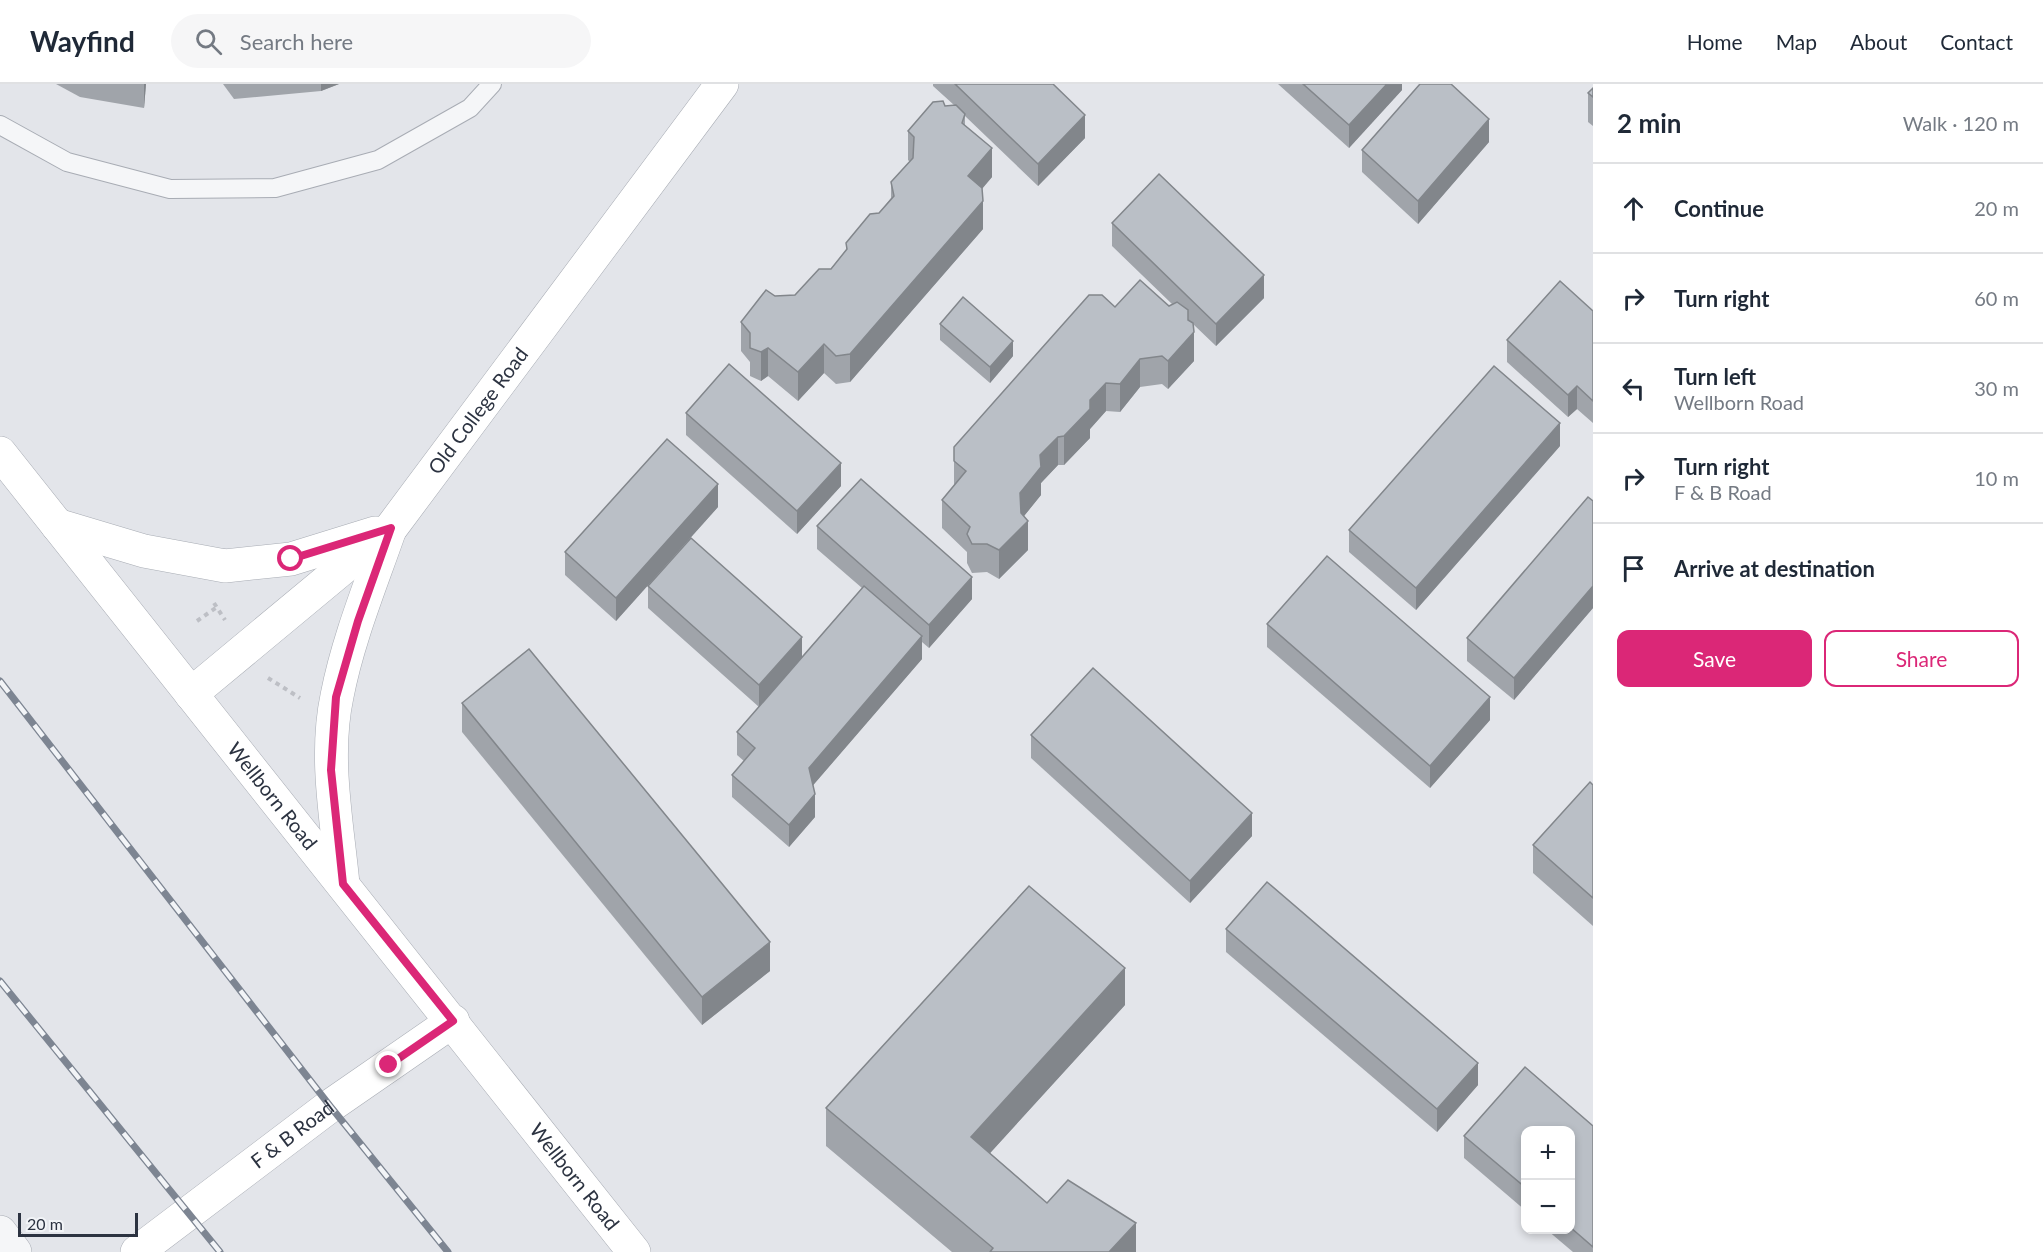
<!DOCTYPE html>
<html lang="en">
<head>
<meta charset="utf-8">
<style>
	:root { --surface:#fff; --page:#f6f6f7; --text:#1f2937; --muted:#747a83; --line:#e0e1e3; --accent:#db2777 }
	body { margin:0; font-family:Lato,sans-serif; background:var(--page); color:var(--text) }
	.controls { position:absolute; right:18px; bottom:18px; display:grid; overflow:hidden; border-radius:12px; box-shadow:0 3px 9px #0003 }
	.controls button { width:54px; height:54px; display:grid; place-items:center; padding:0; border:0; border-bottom:2px solid var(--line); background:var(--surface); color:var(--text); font:30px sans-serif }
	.scale { position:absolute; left:18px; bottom:15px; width:120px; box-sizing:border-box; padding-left:6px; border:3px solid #2c3341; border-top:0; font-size:16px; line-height:21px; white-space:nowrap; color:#2c3341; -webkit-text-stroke:4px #f2f4f7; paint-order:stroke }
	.stop { position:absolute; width:18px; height:18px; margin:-14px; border:4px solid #db2777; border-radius:50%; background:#fff }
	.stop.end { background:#db2777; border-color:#fff; box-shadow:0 2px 6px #0008 }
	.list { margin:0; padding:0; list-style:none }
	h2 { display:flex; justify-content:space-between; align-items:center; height:78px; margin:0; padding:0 24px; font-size:26px }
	h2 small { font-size:20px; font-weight:400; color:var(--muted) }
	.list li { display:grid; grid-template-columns:39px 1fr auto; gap:18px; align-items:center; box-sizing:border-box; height:90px; padding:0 24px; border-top:2px solid var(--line) }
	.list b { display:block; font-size:22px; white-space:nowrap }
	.list p { margin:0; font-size:20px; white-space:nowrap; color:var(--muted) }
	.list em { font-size:20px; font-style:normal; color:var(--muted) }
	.actions { display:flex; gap:12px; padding:18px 24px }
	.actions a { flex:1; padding:14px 0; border:2px solid var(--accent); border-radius:12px; text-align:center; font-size:21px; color:var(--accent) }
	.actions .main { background:var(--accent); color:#fff }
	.icon { flex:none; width:33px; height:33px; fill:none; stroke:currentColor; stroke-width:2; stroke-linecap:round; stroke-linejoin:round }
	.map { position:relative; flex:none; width:1593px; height:1168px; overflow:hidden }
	header { display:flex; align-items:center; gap:36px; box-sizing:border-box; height:84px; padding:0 30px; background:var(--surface); border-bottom:2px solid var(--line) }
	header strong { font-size:28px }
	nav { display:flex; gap:33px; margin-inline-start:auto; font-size:21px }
	.search { width:420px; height:54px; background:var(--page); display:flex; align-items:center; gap:15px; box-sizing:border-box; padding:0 21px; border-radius:33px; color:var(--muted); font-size:22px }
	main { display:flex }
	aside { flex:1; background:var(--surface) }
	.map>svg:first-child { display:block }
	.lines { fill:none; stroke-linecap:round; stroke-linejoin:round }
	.lane-casing { stroke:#a8acb4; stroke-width:20 }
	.street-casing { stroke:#a8acb4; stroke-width:34 }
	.secondary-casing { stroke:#a8acb4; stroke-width:34 }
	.path { stroke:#bdbfc5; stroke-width:4; stroke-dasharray:4.5 4.5; stroke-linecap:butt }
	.lane { stroke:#f5f6f8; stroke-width:18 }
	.street { stroke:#f5f6f8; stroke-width:33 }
	.secondary { stroke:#fff; stroke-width:33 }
	.rail-casing { stroke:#7d8592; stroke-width:7 }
	.rail { stroke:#f2f4f7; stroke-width:4.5; stroke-dasharray:14; stroke-linecap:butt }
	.wall { fill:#a0a4aa }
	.shaded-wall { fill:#82868b }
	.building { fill:#babfc6; stroke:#82868b; stroke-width:1.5 }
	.route { stroke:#db2777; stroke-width:8 }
	.labels { text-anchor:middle; stroke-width:4.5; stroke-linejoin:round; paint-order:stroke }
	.street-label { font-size:20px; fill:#2c3341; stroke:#f2f4f7 }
</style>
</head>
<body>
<header>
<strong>Wayfind</strong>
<div class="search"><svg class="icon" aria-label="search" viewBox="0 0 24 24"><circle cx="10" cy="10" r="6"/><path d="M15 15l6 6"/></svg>Search here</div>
<nav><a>Home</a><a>Map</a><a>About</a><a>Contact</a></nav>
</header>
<main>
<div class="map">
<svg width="1593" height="1168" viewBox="0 0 1593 1168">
	<rect width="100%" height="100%" fill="#e3e5ea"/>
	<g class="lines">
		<defs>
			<polyline id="lane" points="0,41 67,78 170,105 275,104 378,76 470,24 492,0"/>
			<polyline id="street" points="0,1148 15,1168"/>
			<g id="secondary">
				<path id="s1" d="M0,369L634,1168"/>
				<polyline points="57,441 144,467 225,482 291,475 375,449"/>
				<path id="s2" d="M191,610L391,444L722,0"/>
				<path d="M343,800C337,738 324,673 337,612C348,555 371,500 390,445"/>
				<path id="s3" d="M137,1168L330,1022L453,937"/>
			</g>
		</defs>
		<!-- lane casing -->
		<use href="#lane" class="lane-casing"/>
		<!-- street casing -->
		<use href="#street" class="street-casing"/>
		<!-- secondary casing -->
		<use href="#secondary" class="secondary-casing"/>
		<!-- path -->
		<g class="path">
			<polyline points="214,519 225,536"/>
			<polyline points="197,537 217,523"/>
			<polyline points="268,594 300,614"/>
		</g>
		<!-- lane -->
		<use href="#lane" class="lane"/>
		<!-- street -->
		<use href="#street" class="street"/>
		<!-- secondary -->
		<use href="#secondary" class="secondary"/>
		<defs>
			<g id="rail">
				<polyline points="0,597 330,1022 448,1168"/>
				<polyline points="0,897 220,1168"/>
			</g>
		</defs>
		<!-- rail casing -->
		<use href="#rail" class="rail-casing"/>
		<!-- rail -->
		<use href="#rail" class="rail"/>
	</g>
	<!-- wall -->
	<g class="wall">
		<polygon points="56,0 146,0 144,24 80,13"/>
		<polygon points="223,0 339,0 321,7 234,15"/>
		<polygon points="933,0 1053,0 1085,54 1038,102 965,32 965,42 992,93 982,105 983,145 850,298 836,300 824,289 798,317 768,292 761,297 750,292 750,278 741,267 741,238 775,212 795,211 831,185 846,166 846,159 879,129 891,114 891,98 910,78 908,76 908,47 945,22 954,21 933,2"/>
		<polygon points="1278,0 1402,0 1402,6 1349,64"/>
		<polygon points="1593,4 1593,42 1588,38 1588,9"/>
		<polygon points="1489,58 1418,140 1362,88 1362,66"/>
		<polygon points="1112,139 1264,214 1216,262 1193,240 1194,277 1168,305 1162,300 1140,303 1120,328 1106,327 1090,345 1090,354 1064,381 1058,381 1041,399 1041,411 1024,432 1028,466 999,495 987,488 972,489 967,479 967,468 942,444 942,416 954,402 954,363 1115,223 1169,222 1172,220 1112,162"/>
		<polygon points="1593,227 1593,339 1577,325 1568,333 1507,278 1507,256"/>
		<polygon points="940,240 1013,272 990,299 940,256"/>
		<polygon points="686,329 841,402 797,450 686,351"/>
		<polygon points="1560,362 1416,526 1349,468 1349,446"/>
		<polygon points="1593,417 1593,524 1514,616 1467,577 1467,554"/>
		<polygon points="718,423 616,537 565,491 565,468"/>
		<polygon points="817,442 972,515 929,564 922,558 922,575 813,701 815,733 789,763 732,713 732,691 744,677 737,671 737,648 759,623 648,524 648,502 802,573 862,504 817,465"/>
		<polygon points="1267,540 1490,636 1430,704 1267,563"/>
		<polygon points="462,619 770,887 702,941 462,648"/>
		<polygon points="1031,651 1252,752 1190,819 1031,674"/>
		<polygon points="1593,701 1593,842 1533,789 1533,761"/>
		<polygon points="1226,845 1478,1001 1437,1048 1226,868"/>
		<polygon points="1125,921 990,1069 1047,1119 1136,1168 952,1168 826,1062 826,1024"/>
		<polygon points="1525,983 1593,1042 1593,1168 1573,1168 1547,1146 1570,1146 1570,1047 1526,1047 1526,1127 1464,1074 1464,1052"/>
	</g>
	<!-- shaded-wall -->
	<g class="shaded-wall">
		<polygon points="144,0 146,0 144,24"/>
		<polygon points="321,0 339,0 321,7"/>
		<polygon points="1387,0 1402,0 1402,6 1349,64 1349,41"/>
		<polygon points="1085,31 1085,54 1038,102 1038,80"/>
		<polygon points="1489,35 1489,58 1418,140 1418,117"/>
		<polygon points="992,64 992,93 968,121 968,92"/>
		<polygon points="983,117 983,145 850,298 850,270"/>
		<polygon points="1264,191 1264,214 1216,262 1216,240"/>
		<polygon points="1194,248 1194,277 1168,305 1168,277"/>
		<polygon points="1013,257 1013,272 990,299 990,283"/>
		<polygon points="824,260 824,289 798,317 798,288"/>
		<polygon points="768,264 768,292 761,297 761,268"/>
		<polygon points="1140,275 1140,303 1120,328 1120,300"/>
		<polygon points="1106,299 1106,327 1090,345 1090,354 1064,381 1064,352 1090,316"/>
		<polygon points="1577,302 1577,325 1568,333 1568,311"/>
		<polygon points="1560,339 1560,362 1416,526 1416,504"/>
		<polygon points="1058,353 1058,381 1041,399 1041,411 1020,437 1020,409 1040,371"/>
		<polygon points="841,379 841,402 797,450 797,427"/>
		<polygon points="718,400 718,423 616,537 616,514"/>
		<polygon points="1028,437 1028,466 999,495 999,466"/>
		<polygon points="972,493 972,515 929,564 929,541"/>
		<polygon points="1593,502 1593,524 1514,616 1514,594"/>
		<polygon points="922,552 922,575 809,706 809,684"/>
		<polygon points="802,553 802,575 759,623 759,601"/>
		<polygon points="1490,613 1490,636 1430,704 1430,682"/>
		<polygon points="815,710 815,733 789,763 789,741"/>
		<polygon points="1252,729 1252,752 1190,819 1190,797"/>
		<polygon points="770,858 770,887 702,941 702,913"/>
		<polygon points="1125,884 1125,921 971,1090 971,1053"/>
		<polygon points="1478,979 1478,1001 1437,1048 1437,1025"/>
		<polygon points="1136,1139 1136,1168 1109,1168"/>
	</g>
	<!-- building -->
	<g class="building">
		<polygon points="955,0 1053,0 1085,31 1038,80"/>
		<polygon points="1303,0 1387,0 1349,41"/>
		<polygon points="1420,0 1451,0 1489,35 1418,117 1362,66"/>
		<polygon points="1593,4 1593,13 1588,9"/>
		<polygon points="943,17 945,22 956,21 965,30 962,39 992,64 968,92 982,104 983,117 850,270 836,272 824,260 798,288 768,264 761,268 750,264 750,249 741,238 766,206 775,212 795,211 819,185 831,185 847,165 846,159 870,130 879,129 894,112 891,98 913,74 914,53 908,47 933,18"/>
		<polygon points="1159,90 1264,191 1216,240 1112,139"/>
		<polygon points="1140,196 1169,222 1177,218 1188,226 1188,236 1193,239 1194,248 1168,277 1162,272 1140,275 1120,300 1106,299 1090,316 1090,325 1064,352 1058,353 1040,371 1041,383 1020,409 1021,429 1028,437 999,466 987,460 972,460 967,450 970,443 942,416 966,387 954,377 954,363 1089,211 1102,211 1115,223"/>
		<polygon points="1560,197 1593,227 1593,317 1577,302 1568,311 1507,256"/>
		<polygon points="963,213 1013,257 990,283 940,240"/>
		<polygon points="729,280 841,379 797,427 686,329"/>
		<polygon points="1494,282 1560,339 1416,504 1349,446"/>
		<polygon points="667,355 718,400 616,514 565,468"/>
		<polygon points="861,395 972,493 929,541 817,442"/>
		<polygon points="1588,413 1593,417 1593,502 1514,594 1467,554"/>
		<polygon points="691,454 802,553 759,601 648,502"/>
		<polygon points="1327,472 1490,613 1430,682 1267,540"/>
		<polygon points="864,502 922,552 809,684 815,710 789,741 732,691 755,664 737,648"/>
		<polygon points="529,565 770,858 702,913 462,619"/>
		<polygon points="1093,584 1252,729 1190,797 1031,651"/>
		<polygon points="1590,698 1593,701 1593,814 1533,761"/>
		<polygon points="1267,798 1478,979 1437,1025 1226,845"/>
		<polygon points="1029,802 1125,884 971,1053 1047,1119 1068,1096 1136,1139 1109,1168 990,1168 993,1164 826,1024"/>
		<polygon points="1525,983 1593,1042 1593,1163 1570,1143 1570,1047 1526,1047 1526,1104 1464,1052"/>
	</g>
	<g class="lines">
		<!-- route -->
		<polyline class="route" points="291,475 391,444 358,537 336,613 331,686 343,800 453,937 389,981"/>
	</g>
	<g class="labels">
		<!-- street labels -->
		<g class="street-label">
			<text dy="7" stroke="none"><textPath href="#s2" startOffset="406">Old College Road</textPath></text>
			<text dy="7" stroke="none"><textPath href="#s1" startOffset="438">Wellborn Road</textPath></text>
			<text dy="7" stroke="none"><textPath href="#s3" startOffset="195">F &amp; B Road</textPath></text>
			<text dy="7" stroke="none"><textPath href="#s1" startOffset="924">Wellborn Road</textPath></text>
		</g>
	</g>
</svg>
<div class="controls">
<button>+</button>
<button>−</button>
</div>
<div class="scale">20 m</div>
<div class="stop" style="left:291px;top:475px"></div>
<div class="stop end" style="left:389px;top:981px"></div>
</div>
<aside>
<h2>2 min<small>Walk · 120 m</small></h2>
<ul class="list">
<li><svg class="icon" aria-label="ahead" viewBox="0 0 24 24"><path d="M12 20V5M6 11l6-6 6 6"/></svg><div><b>Continue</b></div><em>20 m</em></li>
<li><svg class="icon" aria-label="right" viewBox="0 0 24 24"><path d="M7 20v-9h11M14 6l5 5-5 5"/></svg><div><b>Turn right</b></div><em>60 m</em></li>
<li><svg class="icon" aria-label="left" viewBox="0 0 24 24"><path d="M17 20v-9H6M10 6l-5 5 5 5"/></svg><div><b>Turn left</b><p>Wellborn Road</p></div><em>30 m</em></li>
<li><svg class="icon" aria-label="right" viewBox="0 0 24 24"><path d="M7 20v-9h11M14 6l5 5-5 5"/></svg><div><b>Turn right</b><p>F &amp; B Road</p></div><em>10 m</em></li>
<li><svg class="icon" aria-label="arrive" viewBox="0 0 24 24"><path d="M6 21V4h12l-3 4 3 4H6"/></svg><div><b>Arrive at destination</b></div></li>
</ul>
<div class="actions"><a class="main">Save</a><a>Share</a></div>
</aside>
</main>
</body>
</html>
